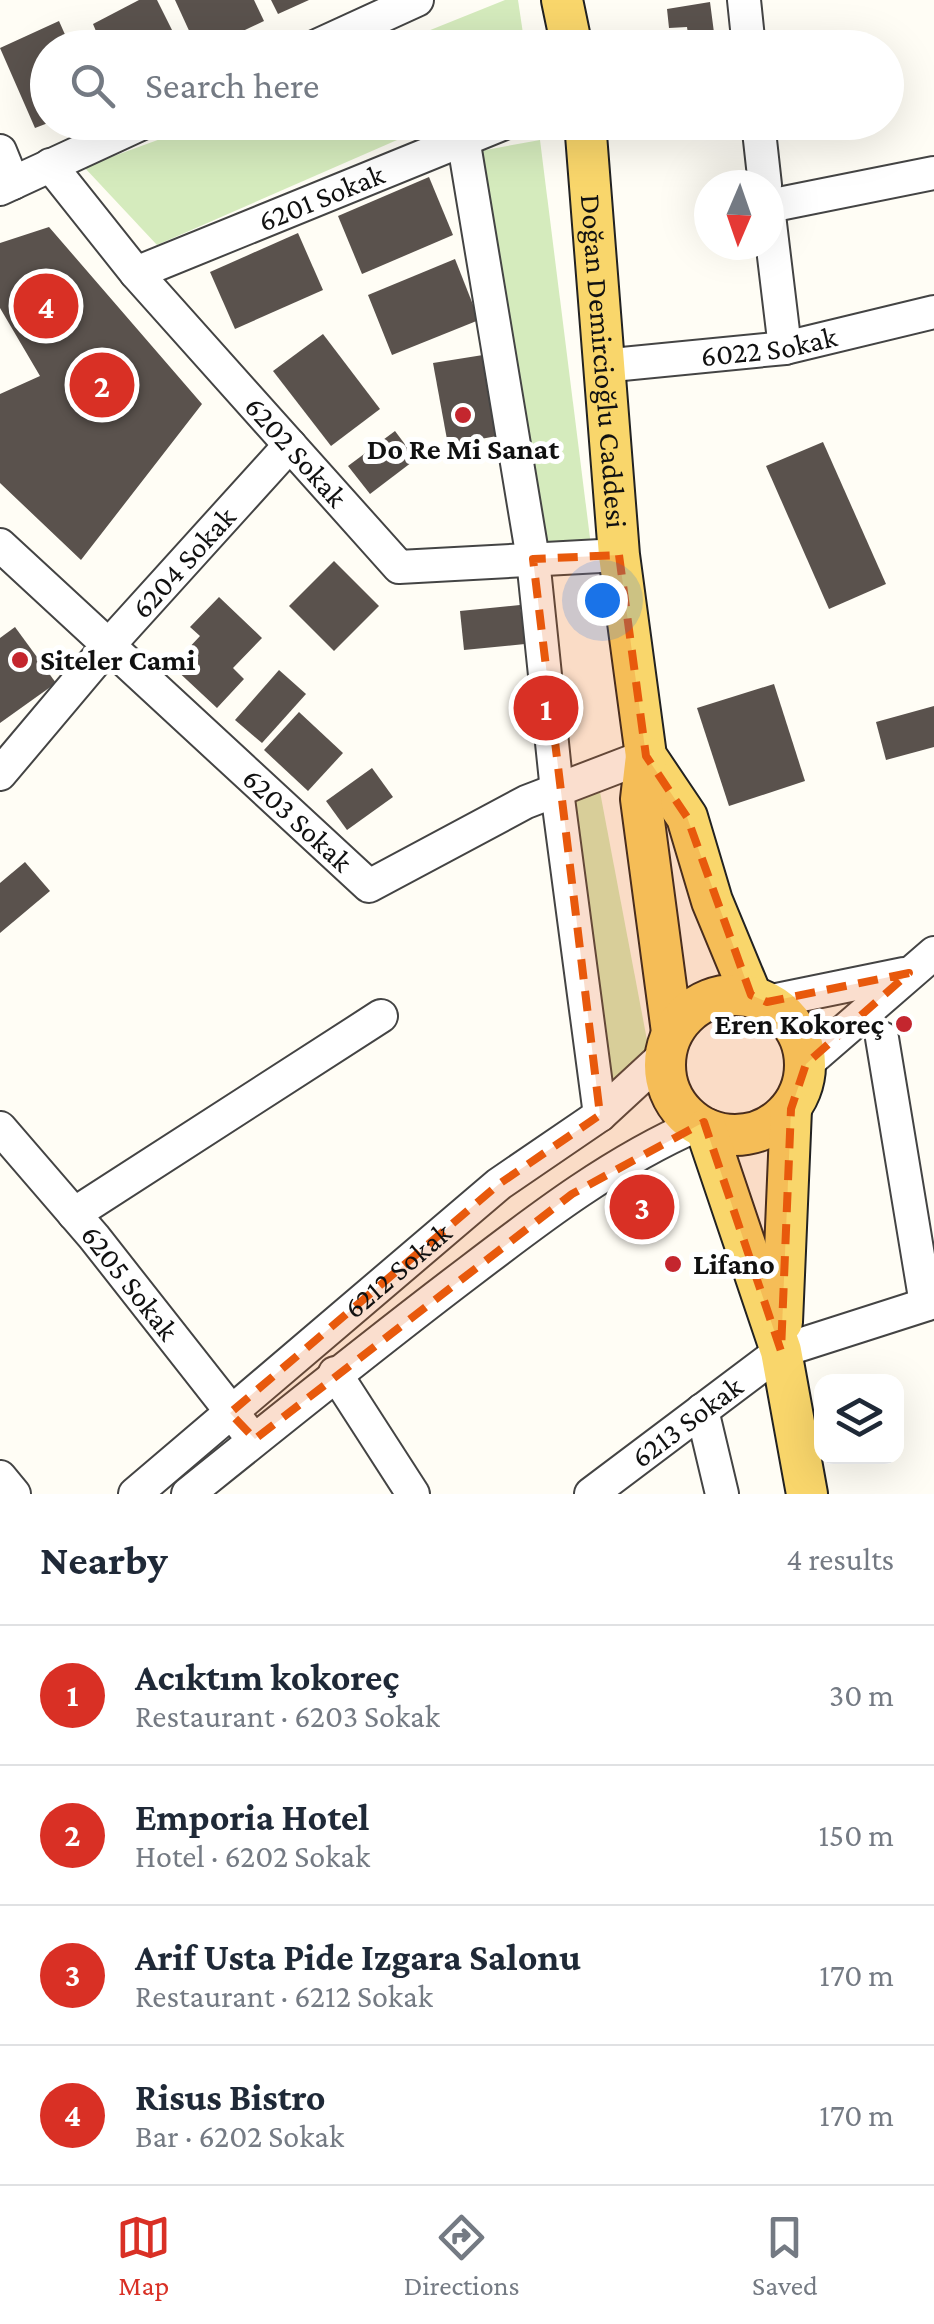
<!DOCTYPE html>
<html lang="en">
<head>
<meta charset="utf-8">
<style>
	:root { --surface:#fff; --page:#f2f2f3; --text:#1f2937; --muted:#747a83; --line:#e0e1e3; --accent:#d93025 }
	body { margin:0; font-family:"Crimson Pro",serif; background:var(--page); color:var(--text) }
	.controls { position:absolute; right:30px; bottom:30px; display:grid; overflow:hidden; border-radius:20px; box-shadow:0 10px 40px #0002 }
	.controls button { width:90px; height:90px; display:grid; place-items:center; padding:0; border:0; border-bottom:2px solid var(--line); background:var(--surface); color:var(--text); font:50px sans-serif }
	.compass { position:absolute; left:694px; top:170px; width:90px; height:90px; border-radius:50%; background:var(--surface); box-shadow:0 10px 40px #0002; rotate:182deg }
	.you { position:absolute; left:602px; top:600px; width:35px; height:35px; margin:-25px; border:8px solid #fff; border-radius:50%; background:#1a73e8; box-shadow:0 0 0 15px #1a73e833 }
	.badge { display:grid; place-items:center; width:65px; height:65px; border-radius:50%; background:var(--accent); color:#fff; font-size:32px; font-weight:700 }
	.pin { position:absolute; translate:-50% -50%; border:5px solid #fff; box-shadow:0 2px 10px #0006 }
	.list { margin:0; padding:0; list-style:none }
	h2 { display:flex; justify-content:space-between; align-items:center; height:130px; margin:0; padding:0 40px; font-size:42px }
	h2 small { font-size:32px; font-weight:400; color:var(--muted) }
	.list li { display:grid; grid-template-columns:65px 1fr auto; gap:30px; align-items:center; box-sizing:border-box; height:140px; padding:0 40px; border-top:2px solid var(--line) }
	.list b { display:block; font-size:38px; white-space:nowrap }
	.list p { margin:0; font-size:32px; white-space:nowrap; color:var(--muted) }
	.list em { font-size:32px; font-style:normal; color:var(--muted) }
	.icon { flex:none; width:55px; height:55px; fill:none; stroke:currentColor; stroke-width:2; stroke-linecap:round; stroke-linejoin:round }
	.map { position:relative; flex:none; width:934px; height:1494px; overflow:hidden }
	.search { position:absolute; background:var(--surface); box-shadow:0 10px 40px #0002; left:30px; right:30px; top:30px; height:110px; display:flex; align-items:center; gap:25px; box-sizing:border-box; padding:0 35px; border-radius:55px; color:var(--muted); font-size:38px }
	.sheet { height:690px; background:var(--surface) }
	nav { display:flex; justify-content:space-around; align-items:center; box-sizing:border-box; height:140px; border-top:2px solid var(--line); background:var(--surface); font-size:28px; color:var(--muted) }
	nav a { display:grid; justify-items:center; gap:5px }
	nav .on { color:var(--accent) }
	.map>svg:first-child { display:block }
	.park { fill:#d5ebbd }
	.building { fill:#5a524d }
	.lines { fill:none; stroke-linecap:round; stroke-linejoin:round }
	.minor-casing { stroke:#444; stroke-width:36 }
	.major-casing { stroke:#222; stroke-width:44 }
	.minor { stroke:#fff; stroke-width:32 }
	.major { stroke:#f9d66b; stroke-width:40 }
	.marked { fill:#e8590c; fill-opacity:0.2; stroke:#e8590c; stroke-width:8; stroke-dasharray:20 12; stroke-linejoin:round }
	.poi-dot { fill:#c4262e; stroke:#fff; stroke-width:4 }
	.labels { text-anchor:middle; stroke-width:10; stroke-linejoin:round; paint-order:stroke }
	.street-label { font-size:30px; fill:#111; stroke:#fff }
	.poi-label { font-size:30px; font-weight:bold; fill:#111; stroke:#fff; text-anchor:start }
</style>
</head>
<body>
<div class="map">
<svg width="934" height="1494" viewBox="0 0 934 1494">
	<rect width="100%" height="100%" fill="#fffdf5"/>
	<!-- park -->
	<g class="park">
		<polygon points="505,0 518,0 525,47 388,47"/>
		<polygon points="204,123 436,123 157,245 84,167"/>
		<polygon points="540,140 591,546 537,552 480,151"/>
		<polygon points="597,776 650,1056 593,1091 557,791"/>
	</g>
	<!-- building -->
	<g class="building">
		<polygon points="139,0 157,0 181,48 103,48 93,24"/>
		<polygon points="175,0 254,0 264,21 207,48 197,48"/>
		<polygon points="271,0 309,0 278,14"/>
		<polygon points="710,2 716,48 690,48 687,27 669,28 667,9"/>
		<polygon points="59,21 71,48 48,48 48,123 35,128 0,48"/>
		<polygon points="429,177 453,235 362,274 338,216"/>
		<polygon points="49,227 202,404 81,560 0,483 0,394 40,376 0,308 0,243"/>
		<polygon points="298,233 323,290 235,329 210,272"/>
		<polygon points="455,259 479,320 392,355 368,295"/>
		<polygon points="323,334 380,409 331,446 273,371"/>
		<polygon points="483,355 497,436 448,445 433,363"/>
		<polygon points="395,431 416,459 370,494 348,466"/>
		<polygon points="823,442 886,584 829,609 766,466"/>
		<polygon points="334,561 379,606 334,651 289,606"/>
		<polygon points="219,597 262,638 233,668 244,679 217,708 172,666 200,636 190,627"/>
		<polygon points="520,605 525,644 464,650 460,611"/>
		<polygon points="15,627 56,683 0,723 0,638"/>
		<polygon points="279,670 306,694 262,743 235,720"/>
		<polygon points="774,684 805,781 729,806 697,708"/>
		<polygon points="934,706 934,747 886,760 876,722"/>
		<polygon points="299,712 343,753 308,791 264,750"/>
		<polygon points="372,768 393,797 347,830 326,801"/>
		<polygon points="25,862 50,891 0,933 0,883"/>
	</g>
	<g class="lines">
		<defs>
			<g id="minor">
				<polyline points="744,0 749,48"/>
				<polyline points="312,48 417,0"/>
				<polyline points="758,122 765,185"/>
				<polyline points="463,138 533,559 557,791 600,1115"/>
				<polyline points="0,151 13,183"/>
				<path id="s1" d="M50,165L136,273L399,567L619,555"/>
				<polyline points="0,189 145,122"/>
				<polyline points="769,206 934,173"/>
				<polyline points="769,215 785,348"/>
				<path id="s2" d="M136,273L507,122"/>
				<path id="s3" d="M602,366L785,348L934,312"/>
				<path id="s4" d="M0,545L369,886L526,802L646,756"/>
				<path id="s5" d="M0,774L107,647L290,445"/>
				<polyline points="767,1002 904,974"/>
				<polyline points="882,1038 926,1304"/>
				<polyline points="806,1064 934,953"/>
				<path id="s6" d="M0,1128L94,1237L245,1429"/>
				<polyline points="74,1214 381,1016"/>
				<polyline points="335,1373 413,1494"/>
				<polyline points="702,1410 722,1494"/>
				<polyline points="0,1477 14,1494"/>
				<path id="s7" d="M135,1494L499,1184L600,1115L665,1055"/>
				<path d="M188,1494C281,1419 374,1344 469,1272C542,1216 614,1161 699,1124"/>
				<path id="s8" d="M591,1494L781,1351L934,1302"/>
			</g>
			<g id="major">
				<polyline points="562,0 572,48"/>
				<path id="s9" d="M585,122L619,555L646,756L687,817L712,901L751,995"/>
				<polyline points="646,756 641,799 672,1032"/>
				<circle cx="735" cy="1065" r="70"/>
				<polyline points="706,1129 781,1351 807,1494"/>
				<polyline points="782,1322 791,1109"/>
			</g>
		</defs>
		<!-- minor casing -->
		<use href="#minor" class="minor-casing"/>
		<!-- major casing -->
		<use href="#major" class="major-casing"/>
		<!-- minor -->
		<use href="#minor" class="minor"/>
		<!-- major -->
		<use href="#major" class="major"/>
	</g>
	<!-- marked area -->
	<path class="marked" d="M619,555L646,756L687,817L751,995L767,1002L909,973L806,1064L791,1109L781,1351L704,1122L572,1194L255,1439L230,1413L499,1184L600,1115L533,559Z"/>
	<!-- markers -->
	<g class="poi-dot">
		<circle cx="463" cy="415" r="10"/>
		<circle cx="20" cy="660" r="10"/>
		<circle cx="904" cy="1024" r="10"/>
		<circle cx="673" cy="1264" r="10"/>
	</g>
	<g class="labels">
		<!-- street labels -->
		<g class="street-label">
			<text dy="10" stroke="none"><textPath href="#s2" startOffset="200">6201 Sokak</textPath></text>
			<text dy="10" stroke="none"><textPath href="#s3" startOffset="168">6022 Sokak</textPath></text>
			<text dy="10" stroke="none"><textPath href="#s9" startOffset="240">Doğan Demircioğlu Caddesi</textPath></text>
			<text dy="10" stroke="none"><textPath href="#s1" startOffset="378">6202 Sokak</textPath></text>
			<text dy="10" stroke="none"><textPath href="#s5" startOffset="280">6204 Sokak</textPath></text>
			<text dy="10" stroke="none"><textPath href="#s4" startOffset="405">6203 Sokak</textPath></text>
			<text dy="10" stroke="none"><textPath href="#s7" startOffset="345">6212 Sokak</textPath></text>
			<text dy="10" stroke="none"><textPath href="#s6" startOffset="202">6205 Sokak</textPath></text>
			<text dy="10" stroke="none"><textPath href="#s8" startOffset="120">6213 Sokak</textPath></text>
		</g>
		<!-- poi labels -->
		<g class="poi-label">
			<text x="463" y="459" text-anchor="middle">Do Re Mi Sanat</text>
			<text x="40" y="670">Siteler Cami</text>
			<text x="884" y="1034" text-anchor="end">Eren Kokoreç</text>
			<text x="693" y="1274">Lifano</text>
		</g>
	</g>
</svg>
<div class="controls">
<button><svg class="icon" aria-label="layers" viewBox="0 0 24 24"><path d="M12 4l9 5-9 5-9-5zM3 14l9 5 9-5"/></svg></button>
</div>
<svg class="compass" viewBox="-18 -18 36 36"><path d="M0-13l5 13h-10z" fill="#e53935"/><path d="M0 13l5-13h-10z" fill="#747a83"/></svg>
<div class="you"></div>
<div class="pin badge" style="left:546px;top:708px">1</div>
<div class="pin badge" style="left:102px;top:385px">2</div>
<div class="pin badge" style="left:642px;top:1207px">3</div>
<div class="pin badge" style="left:46px;top:306px">4</div>
<div class="search"><svg class="icon" aria-label="search" viewBox="0 0 24 24"><circle cx="10" cy="10" r="6"/><path d="M15 15l6 6"/></svg>Search here</div>
</div>
<section class="sheet">
<h2>Nearby<small>4 results</small></h2>
<ul class="list">
<li><span class="badge">1</span><div><b>Acıktım kokoreç</b><p>Restaurant · 6203 Sokak</p></div><em>30 m</em></li>
<li><span class="badge">2</span><div><b>Emporia Hotel</b><p>Hotel · 6202 Sokak</p></div><em>150 m</em></li>
<li><span class="badge">3</span><div><b>Arif Usta Pide Izgara Salonu</b><p>Restaurant · 6212 Sokak</p></div><em>170 m</em></li>
<li><span class="badge">4</span><div><b>Risus Bistro</b><p>Bar · 6202 Sokak</p></div><em>170 m</em></li>
</ul>
</section>
<nav>
<a class="on"><svg class="icon" aria-label="map" viewBox="0 0 24 24"><path d="M3 6l6-2 6 2 6-2v14l-6 2-6-2-6 2zM9 4v14M15 6v14"/></svg>Map</a>
<a><svg class="icon" aria-label="directions" viewBox="0 0 24 24"><path d="M12 3l9 9-9 9-9-9zM9 14v-3h6M13 9l2 2-2 2"/></svg>Directions</a>
<a><svg class="icon" aria-label="saved" viewBox="0 0 24 24"><path d="M7 4h10v16l-5-4-5 4z"/></svg>Saved</a>
</nav>
</body>
</html>
